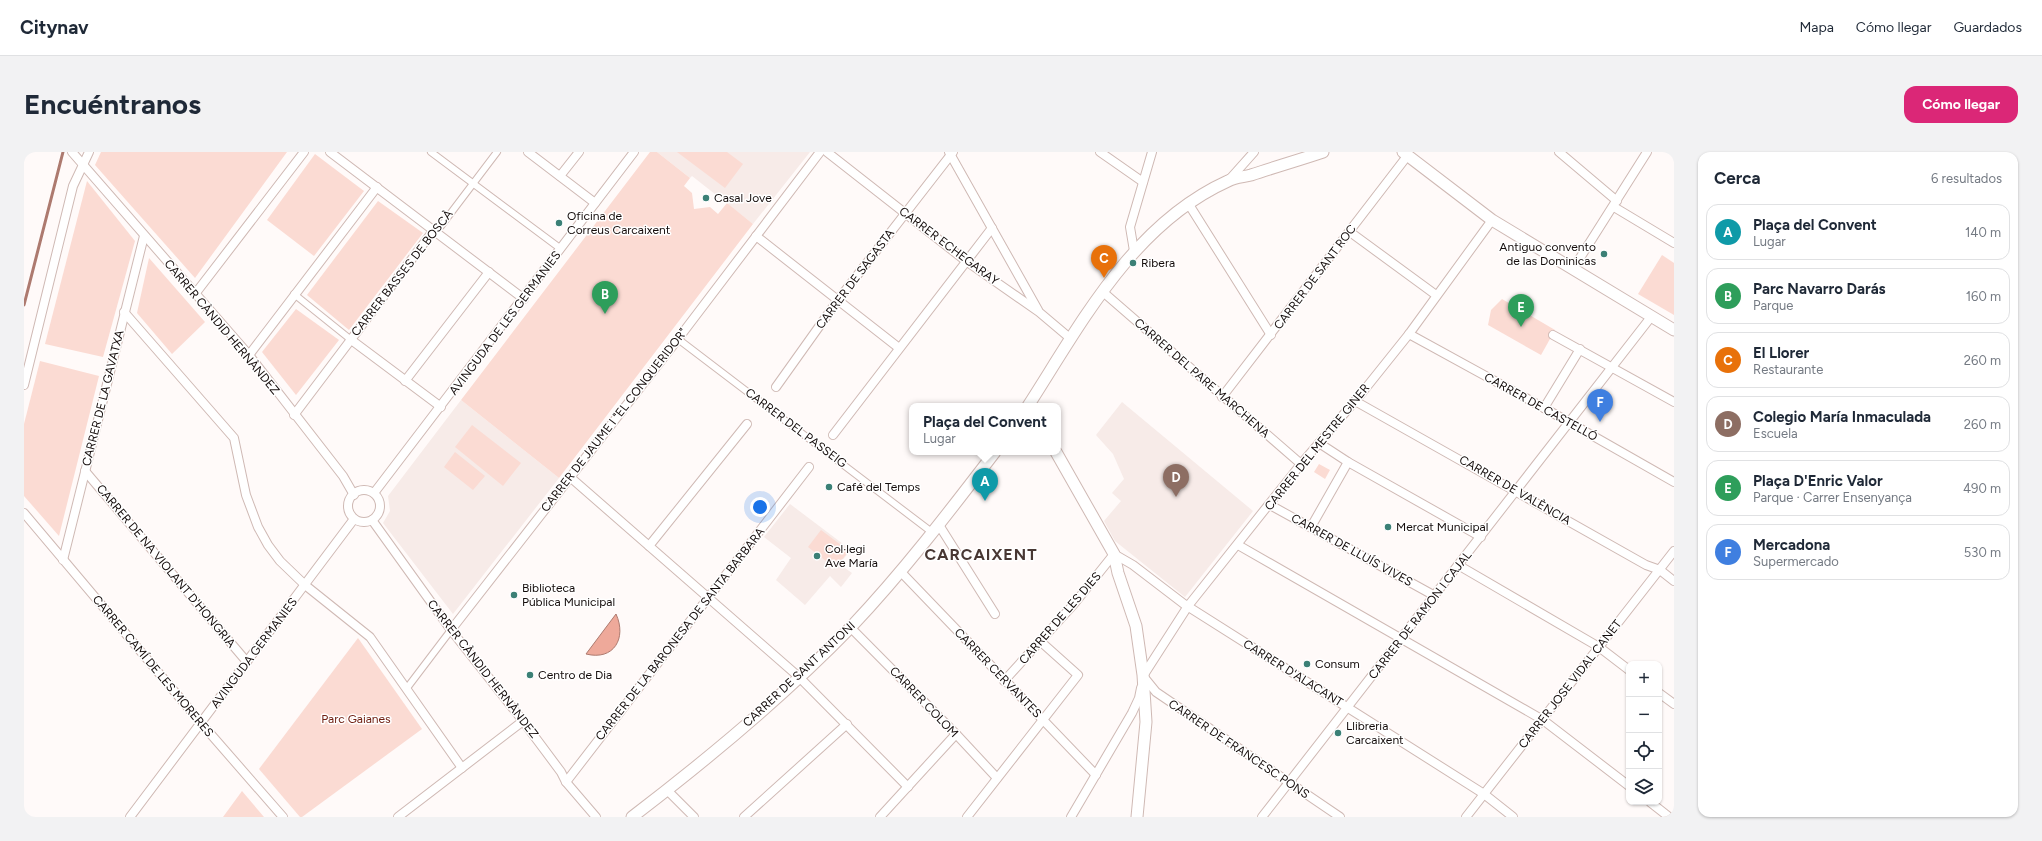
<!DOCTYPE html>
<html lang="es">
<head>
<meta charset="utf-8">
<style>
	:root { --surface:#fff; --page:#f2f2f3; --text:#1f2937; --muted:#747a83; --line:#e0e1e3; --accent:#db2777 }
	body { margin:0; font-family:Figtree,sans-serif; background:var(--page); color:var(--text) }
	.controls { position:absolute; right:12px; bottom:12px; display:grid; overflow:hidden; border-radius:8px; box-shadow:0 1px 3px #0004 }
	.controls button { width:36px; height:36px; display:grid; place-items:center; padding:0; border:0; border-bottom:1px solid var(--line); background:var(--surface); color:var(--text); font:20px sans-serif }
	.you { position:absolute; left:736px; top:355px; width:14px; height:14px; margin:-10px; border:3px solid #fff; border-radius:50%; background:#1a73e8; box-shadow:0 0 0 6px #1a73e833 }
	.badge { display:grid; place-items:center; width:26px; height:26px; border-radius:50%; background:var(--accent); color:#fff; font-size:13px; font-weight:700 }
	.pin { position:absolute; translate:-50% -33px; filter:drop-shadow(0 1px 2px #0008) }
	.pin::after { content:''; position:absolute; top:21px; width:14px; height:12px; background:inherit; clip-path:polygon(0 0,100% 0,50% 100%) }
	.popup { position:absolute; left:885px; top:251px; width:152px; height:52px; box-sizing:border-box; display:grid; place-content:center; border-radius:8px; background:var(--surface); filter:drop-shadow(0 1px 3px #0005); font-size:13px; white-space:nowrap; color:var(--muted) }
	.popup b { font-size:15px; color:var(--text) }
	.popup::after { content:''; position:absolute; left:50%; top:100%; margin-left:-8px; border:8px solid transparent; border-top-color:var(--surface) }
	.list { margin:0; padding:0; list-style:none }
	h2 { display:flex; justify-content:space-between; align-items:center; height:52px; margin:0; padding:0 16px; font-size:17px }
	h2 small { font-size:13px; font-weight:400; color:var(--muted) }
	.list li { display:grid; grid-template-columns:26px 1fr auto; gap:12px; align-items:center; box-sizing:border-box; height:56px; margin:0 8px 8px; padding:0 8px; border:1px solid var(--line); border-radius:12px }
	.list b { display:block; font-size:15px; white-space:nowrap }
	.list p { margin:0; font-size:13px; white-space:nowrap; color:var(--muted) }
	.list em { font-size:13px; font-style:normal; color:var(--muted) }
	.icon { flex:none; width:22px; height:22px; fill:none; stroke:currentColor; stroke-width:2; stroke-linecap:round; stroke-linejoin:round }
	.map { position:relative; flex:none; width:1650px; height:665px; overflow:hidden; border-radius:12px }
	header { display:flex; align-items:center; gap:24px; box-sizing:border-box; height:56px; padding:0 20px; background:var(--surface); border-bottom:1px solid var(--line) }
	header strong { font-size:19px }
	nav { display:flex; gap:22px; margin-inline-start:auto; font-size:14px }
	.intro { display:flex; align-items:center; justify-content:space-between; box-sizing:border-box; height:96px; padding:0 24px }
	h1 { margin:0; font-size:28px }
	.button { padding:10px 18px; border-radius:12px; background:var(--accent); color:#fff; font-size:14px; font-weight:700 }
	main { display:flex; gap:24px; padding:0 24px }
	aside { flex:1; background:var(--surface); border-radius:12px; box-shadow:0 1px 3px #0004 }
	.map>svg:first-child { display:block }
	.built { fill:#f7ebe8 }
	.green { fill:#fbdbd3 }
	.water { fill:#eea99a; stroke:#ad7a6f }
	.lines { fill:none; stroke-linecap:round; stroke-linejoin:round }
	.stream { stroke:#ad7a6f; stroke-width:3 }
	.pedestrian-casing { stroke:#cfb9b4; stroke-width:8 }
	.minor-casing { stroke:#cfb9b4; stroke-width:10 }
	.tertiary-casing { stroke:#cfb9b4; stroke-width:13 }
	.pedestrian { stroke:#fff; stroke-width:6 }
	.minor { stroke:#fff; stroke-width:8 }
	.tertiary { stroke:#fff; stroke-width:11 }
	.poi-dot { fill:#3b8076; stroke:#fff; stroke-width:1.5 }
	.labels { text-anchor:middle; stroke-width:3; stroke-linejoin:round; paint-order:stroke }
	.poi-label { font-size:12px; fill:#140c0b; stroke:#fff; text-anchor:start }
	.street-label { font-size:12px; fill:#140c0b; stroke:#fff }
	.park-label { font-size:12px; fill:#702012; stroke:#fff }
	.district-label { font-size:16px; font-weight:bold; letter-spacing:1px; fill:#483733; stroke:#fff }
</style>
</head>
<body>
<header>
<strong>Citynav</strong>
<nav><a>Mapa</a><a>Cómo llegar</a><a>Guardados</a></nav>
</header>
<div class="intro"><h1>Encuéntranos</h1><a class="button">Cómo llegar</a></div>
<main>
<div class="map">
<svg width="1650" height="665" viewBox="0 0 1650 665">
	<rect width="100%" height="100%" fill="#fffaf9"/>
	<!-- built -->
	<g class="built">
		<polygon points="633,0 786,0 729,72 668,24 666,26"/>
		<polygon points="437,248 535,326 429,462 359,371 366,359 364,344"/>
		<polygon points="1098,250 1229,359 1161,445 1091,389 1080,369 1097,349 1088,341 1100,327 1089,302 1072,283"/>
		<polygon points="766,352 827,398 815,412 828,421 817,435 806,424 781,453 752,428 767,406 740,385"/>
	</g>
	<!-- green -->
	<g class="green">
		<polygon points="77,0 263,0 171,126 71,13"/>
		<polygon points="626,0 633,0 666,26 660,34 668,41 670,57 686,55 694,62 703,51 729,72 535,326 437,248"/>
		<polygon points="653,0 703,0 719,12 701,36"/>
		<polygon points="291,2 340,39 290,104 243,68"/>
		<polygon points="63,29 111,89 79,205 21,192"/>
		<polygon points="354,49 399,81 325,178 283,143"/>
		<polygon points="1638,103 1650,111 1650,163 1614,142"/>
		<polygon points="125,106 181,170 148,202 113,161"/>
		<polygon points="1478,147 1531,178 1517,203 1464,173 1467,158"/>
		<polygon points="272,157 315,188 272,243 238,200"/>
		<polygon points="16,209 75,224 35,384 0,344 0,272"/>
		<polygon points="448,273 497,311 479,334 431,295"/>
		<polygon points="431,300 461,324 449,338 420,315"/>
		<polygon points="1295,312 1306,318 1301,327 1290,320"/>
		<polygon points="797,378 825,399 811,416 784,395"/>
		<polygon points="334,486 398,577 278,665 276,665 235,617"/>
		<polygon points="218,639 240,665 199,665"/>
	</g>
	<!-- water -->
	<path class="water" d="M592,462C603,486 590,509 562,502Z"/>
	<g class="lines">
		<!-- stream -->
		<polyline class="stream" points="0,153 39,0"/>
		<defs>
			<g id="pedestrian">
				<polyline points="407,0 533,94 536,98"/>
				<polyline points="409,79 417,74 473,0"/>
				<polyline points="270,142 326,187"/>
				<polyline points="654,187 909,381"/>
				<polyline points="383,536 427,478"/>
			</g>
			<g id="minor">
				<polyline points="48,0 225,203 319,324 330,343"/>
				<polyline points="306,0 500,147"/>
				<polyline points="504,0 571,51"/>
				<polyline points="803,0 942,109 1015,160 1047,187"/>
				<polyline points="925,0 1014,158"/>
				<polyline points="1076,0 1119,30"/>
				<polyline points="1535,0 1593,49"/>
				<polyline points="536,24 555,0"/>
				<polyline points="1205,28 1230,0"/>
				<polyline points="1164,51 1247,183"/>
				<polyline points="1590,55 1650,91"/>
				<polyline points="1326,80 1412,143"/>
				<polyline points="732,84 875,196"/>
				<polyline points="1110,99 1106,75 1128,0"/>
				<polyline points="1549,117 1623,0"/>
				<polyline points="1079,140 1277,312"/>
				<polyline points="171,142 280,0"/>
				<polyline points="100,160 210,286 222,343 234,375 244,393 256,409 281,433 346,485 438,616"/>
				<polyline points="1385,182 1520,256 1650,330"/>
				<polyline points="1529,183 1650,250"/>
				<polyline points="326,187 417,255"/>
				<polyline points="225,203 353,35"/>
				<polyline points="381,229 465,120"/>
				<polyline points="0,233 49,34 65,0"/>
				<polyline points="752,235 814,148 929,0"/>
				<polyline points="1198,245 1384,3"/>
				<polyline points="1331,249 1622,413 1636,418 1650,429"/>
				<polyline points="1520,256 1556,197"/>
				<polyline points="270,263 409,79"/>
				<polyline points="809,283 968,76"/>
				<polyline points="1295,291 1324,310 1457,385"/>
				<polyline points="61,319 223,510"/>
				<polyline points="546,325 775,525 884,635"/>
				<circle cx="340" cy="354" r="16"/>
				<polyline points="350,341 610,0"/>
				<polyline points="1246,353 1411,444"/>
				<polyline points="0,361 177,571 259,665"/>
				<polyline points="348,368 427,478 499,569 537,620 542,630 572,665"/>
				<polyline points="915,373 971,462"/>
				<polyline points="1287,375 1324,310"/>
				<polyline points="1214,393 1519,568 1605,634"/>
				<polyline points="625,394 723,272"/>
				<polyline points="39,408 120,84"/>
				<polyline points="1434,413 1575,495 1605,518"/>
				<polyline points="876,419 1072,623"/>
				<polyline points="826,475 932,582 973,626"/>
				<polyline points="427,478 654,187 796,0"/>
				<polyline points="1119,524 1164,454 1277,312 1337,242 1385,182 1468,68"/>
				<polyline points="1119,524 1132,540 1316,665"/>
				<polyline points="980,529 1050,452 1090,402 1109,413 1160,452 1460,642 1489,665"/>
				<polyline points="1635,541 1650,552"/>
				<polyline points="542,630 785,315"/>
				<polyline points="643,638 670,665"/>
				<polyline points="1626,650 1645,665"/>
				<polyline points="106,665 330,367"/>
				<polyline points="374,665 499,569"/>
				<polyline points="720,665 823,572"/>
				<polyline points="856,665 932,582"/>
				<polyline points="943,665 1054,523 1016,489"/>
				<polyline points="1047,665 1108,561 1115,546 1117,536"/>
				<polyline points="1238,665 1627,165"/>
				<polyline points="1442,665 1650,399"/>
			</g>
			<g id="tertiary">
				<polyline points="1379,0 1468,68 1650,178"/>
				<path d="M1004,254C1058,170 1109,72 1204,29C1211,25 1220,25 1227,23C1251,15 1275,8 1299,0"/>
				<polyline points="1032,300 1090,402 1094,421 1112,474 1119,523 1122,570 1113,665"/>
				<path d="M608,665C684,607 760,544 827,475C879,420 925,360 971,300"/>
			</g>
		</defs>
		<!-- pedestrian casing -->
		<use href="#pedestrian" class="pedestrian-casing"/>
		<!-- minor casing -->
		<use href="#minor" class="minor-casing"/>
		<!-- tertiary casing -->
		<use href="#tertiary" class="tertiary-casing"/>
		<!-- pedestrian -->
		<use href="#pedestrian" class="pedestrian"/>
		<!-- minor -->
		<use href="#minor" class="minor"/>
		<!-- tertiary -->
		<use href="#tertiary" class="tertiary"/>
	</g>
	<!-- markers -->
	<g class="poi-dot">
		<circle cx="682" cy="46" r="4"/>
		<circle cx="535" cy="71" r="4"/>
		<circle cx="1580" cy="102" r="4"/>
		<circle cx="1109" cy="111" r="4"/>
		<circle cx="805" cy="335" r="4"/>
		<circle cx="1364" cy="375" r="4"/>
		<circle cx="793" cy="404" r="4"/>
		<circle cx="490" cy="443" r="4"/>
		<circle cx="1283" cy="512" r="4"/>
		<circle cx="506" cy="523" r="4"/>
		<circle cx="1314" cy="581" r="4"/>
	</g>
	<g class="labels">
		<!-- poi labels -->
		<g class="poi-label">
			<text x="690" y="50">Casal Jove</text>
			<text x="543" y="68">Oficina de<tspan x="543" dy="14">Correus Carcaixent</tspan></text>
			<text x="1572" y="99" text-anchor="end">Antiguo convento<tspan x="1572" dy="14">de las Dominicas</tspan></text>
			<text x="1117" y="115">Ribera</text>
			<text x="813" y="339">Café del Temps</text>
			<text x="1372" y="379">Mercat Municipal</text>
			<text x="801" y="401">Col·legi<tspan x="801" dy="14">Ave María</tspan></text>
			<text x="498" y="440">Biblioteca<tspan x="498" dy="14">Pública Municipal</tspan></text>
			<text x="1291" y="516">Consum</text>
			<text x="514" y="527">Centro de Dia</text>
			<text x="1322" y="578">Llibreria<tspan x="1322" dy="14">Carcaixent</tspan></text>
		</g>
		<!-- street labels -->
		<g class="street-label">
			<text transform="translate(925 94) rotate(37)" y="4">CARRER ECHEGARAY</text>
			<text transform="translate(378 121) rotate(-52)" y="4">CARRER BASSES DE BOSCÀ</text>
			<text transform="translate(1291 125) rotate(-53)" y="4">CARRER DE SANT ROC</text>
			<text transform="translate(831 127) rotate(-53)" y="4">CARRER DE SAGASTA</text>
			<text transform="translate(481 171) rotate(-53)" y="4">AVINGUDA DE LES GERMANIES</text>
			<text transform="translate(198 175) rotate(50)" y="4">CARRER CÀNDID HERNÀNDEZ</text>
			<text transform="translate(1178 226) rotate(41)" y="4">CARRER DEL PARE MARCHENA</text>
			<text transform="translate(79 246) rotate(-76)" y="4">CARRER DE LA GAVATXA</text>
			<text transform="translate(1517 255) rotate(29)" y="4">CARRER DE CASTELLÓ</text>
			<text transform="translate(590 268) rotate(-52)" y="4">CARRER DE JAUME I "EL CONQUERIDOR"</text>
			<text transform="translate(772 276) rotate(37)" y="4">CARRER DEL PASSEIG</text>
			<text transform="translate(1293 295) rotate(-51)" y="4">CARRER DEL MESTRE GINER</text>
			<text transform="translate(1491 338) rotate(30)" y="4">CARRER DE VALÈNCIA</text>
			<text transform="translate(1328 398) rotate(29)" y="4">CARRER DE LLUÍS VIVES</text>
			<text transform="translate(142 414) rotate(50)" y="4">CARRER DE NA VIOLANT D'HONGRIA</text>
			<text transform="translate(1396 463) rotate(-52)" y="4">CARRER DE RAMON I CAJAL</text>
			<text transform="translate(1036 466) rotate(-49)" y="4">CARRER DE LES DIES</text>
			<text transform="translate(656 482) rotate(-52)" y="4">CARRER DE LA BARONESA DE SANTA BARBARA</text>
			<text transform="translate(230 501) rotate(-53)" y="4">AVINGUDA GERMANIES</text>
			<text transform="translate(129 514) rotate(50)" y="4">CARRER CAMÍ DE LES MORERES</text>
			<text transform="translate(459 517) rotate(52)" y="4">CARRER CÀNDID HERNÀNDEZ</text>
			<text transform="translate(974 521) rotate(46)" y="4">CARRER CERVANTES</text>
			<text transform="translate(1269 521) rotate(32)" y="4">CARRER D'ALACANT</text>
			<text transform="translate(775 522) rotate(-43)" y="4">CARRER DE SANT ANTONI</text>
			<text transform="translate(1546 532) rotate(-52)" y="4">CARRER JOSE VIDAL CANET</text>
			<text transform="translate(900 550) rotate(46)" y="4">CARRER COLOM</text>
			<text transform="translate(1215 597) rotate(34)" y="4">CARRER DE FRANCESC PONS</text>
		</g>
		<!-- park labels -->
		<g class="park-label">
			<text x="332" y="571">Parc Gaianes</text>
		</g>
		<!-- district labels -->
		<g class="district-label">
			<text x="957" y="408">CARCAIXENT</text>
		</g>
	</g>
</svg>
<div class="controls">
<button>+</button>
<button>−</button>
<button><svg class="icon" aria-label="locate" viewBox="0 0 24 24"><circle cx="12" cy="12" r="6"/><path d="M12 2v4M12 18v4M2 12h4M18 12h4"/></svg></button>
<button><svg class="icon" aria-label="layers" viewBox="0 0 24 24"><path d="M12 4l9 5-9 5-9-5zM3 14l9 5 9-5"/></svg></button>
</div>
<div class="you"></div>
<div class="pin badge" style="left:961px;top:349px;background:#0f9aa8">A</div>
<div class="popup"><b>Plaça del Convent</b>Lugar</div>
<div class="pin badge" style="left:581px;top:162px;background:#2e9e5b">B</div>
<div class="pin badge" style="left:1080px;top:126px;background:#e8710a">C</div>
<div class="pin badge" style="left:1152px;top:345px;background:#8d6e63">D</div>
<div class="pin badge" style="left:1497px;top:175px;background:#2e9e5b">E</div>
<div class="pin badge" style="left:1576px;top:270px;background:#3f7fe0">F</div>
</div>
<aside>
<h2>Cerca<small>6 resultados</small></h2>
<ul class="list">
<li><span class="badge" style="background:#0f9aa8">A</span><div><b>Plaça del Convent</b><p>Lugar</p></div><em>140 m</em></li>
<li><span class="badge" style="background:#2e9e5b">B</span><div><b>Parc Navarro Darás</b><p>Parque</p></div><em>160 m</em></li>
<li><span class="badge" style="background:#e8710a">C</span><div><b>El Llorer</b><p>Restaurante</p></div><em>260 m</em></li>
<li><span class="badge" style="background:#8d6e63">D</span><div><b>Colegio María Inmaculada</b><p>Escuela</p></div><em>260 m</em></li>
<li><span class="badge" style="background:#2e9e5b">E</span><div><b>Plaça D'Enric Valor</b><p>Parque · Carrer Ensenyança</p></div><em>490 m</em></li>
<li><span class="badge" style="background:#3f7fe0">F</span><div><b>Mercadona</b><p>Supermercado</p></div><em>530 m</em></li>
</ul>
</aside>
</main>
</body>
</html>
